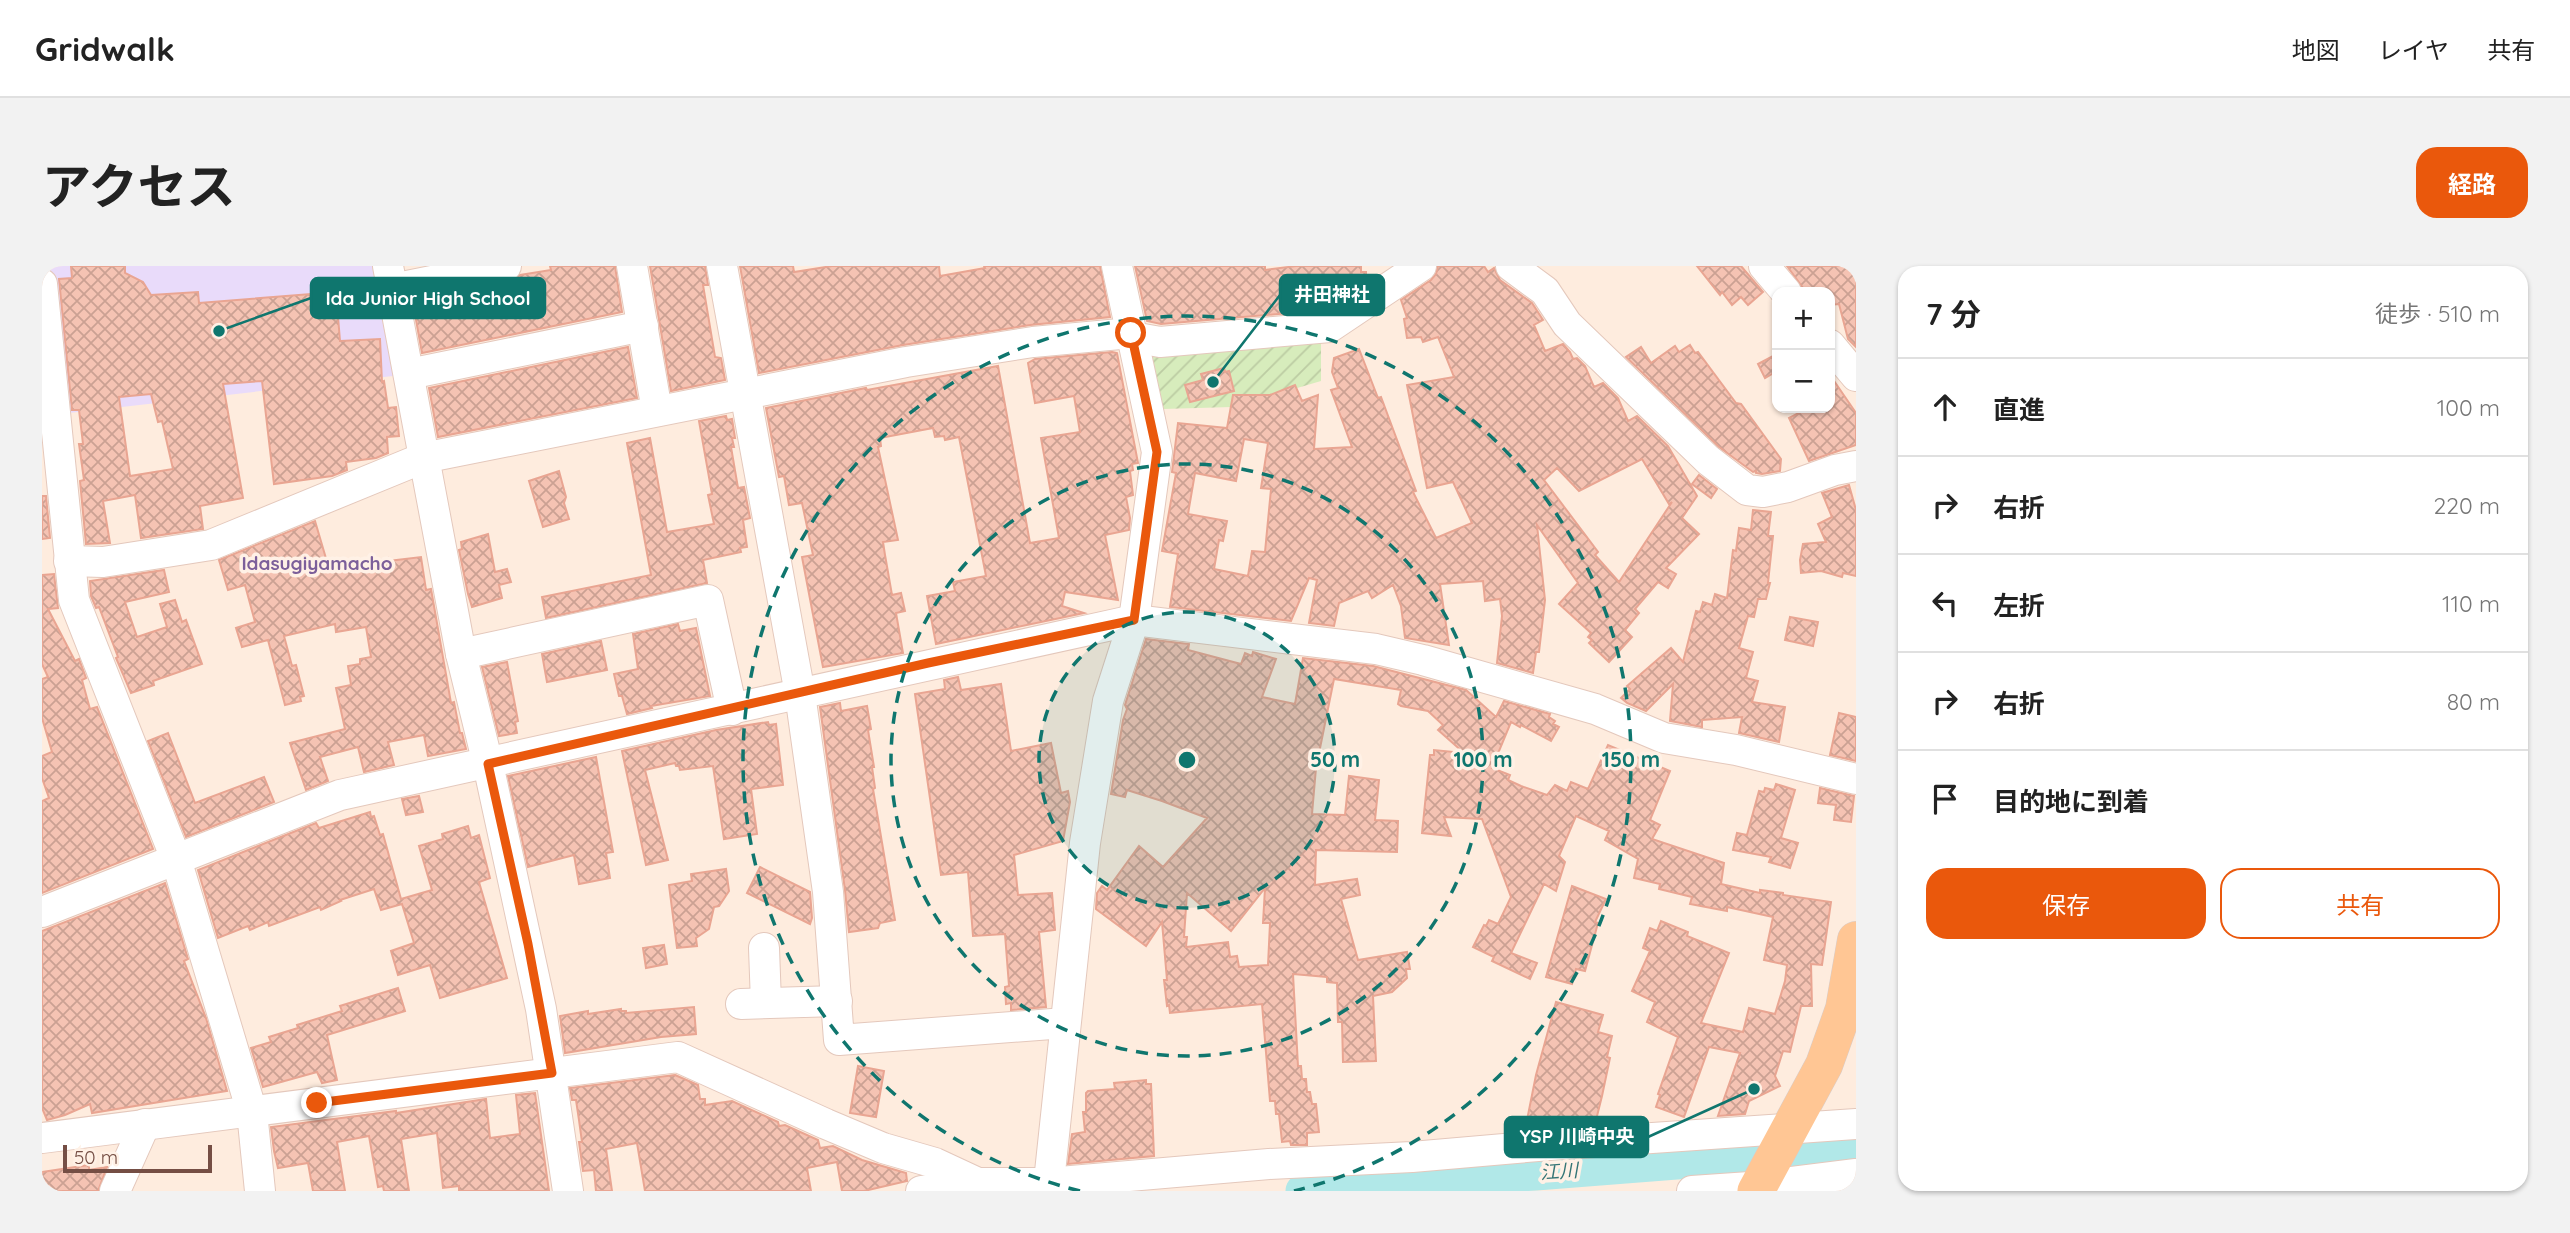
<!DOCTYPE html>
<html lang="ja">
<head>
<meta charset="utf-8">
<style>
	:root { --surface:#fff; --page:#f2f2f2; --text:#222; --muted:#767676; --line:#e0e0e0; --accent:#ea580c }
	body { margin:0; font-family:Quicksand,"Noto Sans JP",sans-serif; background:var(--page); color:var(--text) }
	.controls { position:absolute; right:21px; top:21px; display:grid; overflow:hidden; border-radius:14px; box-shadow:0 2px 5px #0004 }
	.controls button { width:63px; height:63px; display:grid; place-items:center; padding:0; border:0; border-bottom:2px solid var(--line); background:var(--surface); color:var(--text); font:35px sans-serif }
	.scale { position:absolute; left:21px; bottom:18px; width:149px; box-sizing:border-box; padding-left:7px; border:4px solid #754e44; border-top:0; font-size:19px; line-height:24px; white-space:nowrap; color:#754e44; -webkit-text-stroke:5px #fff1e6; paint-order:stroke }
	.stop { position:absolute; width:21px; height:21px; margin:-16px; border:5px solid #ea580c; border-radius:50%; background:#fff }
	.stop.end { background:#ea580c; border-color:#fff; box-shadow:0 2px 7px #0008 }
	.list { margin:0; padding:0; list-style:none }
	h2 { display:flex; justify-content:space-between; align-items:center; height:91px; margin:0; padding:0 28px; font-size:30px }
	h2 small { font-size:23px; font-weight:400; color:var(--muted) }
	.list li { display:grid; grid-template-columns:46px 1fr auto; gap:21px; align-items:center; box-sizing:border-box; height:98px; padding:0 28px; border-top:2px solid var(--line) }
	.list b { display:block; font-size:26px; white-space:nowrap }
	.list em { font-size:23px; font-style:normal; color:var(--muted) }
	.actions { display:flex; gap:14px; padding:21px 28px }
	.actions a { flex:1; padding:16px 0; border:2px solid var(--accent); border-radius:21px; text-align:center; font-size:24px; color:var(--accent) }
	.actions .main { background:var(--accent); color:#fff }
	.icon { flex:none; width:38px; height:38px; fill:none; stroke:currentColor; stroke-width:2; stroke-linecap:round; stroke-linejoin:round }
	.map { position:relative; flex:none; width:1814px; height:925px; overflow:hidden; border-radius:21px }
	header { display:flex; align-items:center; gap:42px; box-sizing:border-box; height:98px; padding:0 35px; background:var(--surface); border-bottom:2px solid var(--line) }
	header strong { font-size:33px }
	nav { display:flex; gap:38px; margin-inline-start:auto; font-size:24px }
	.intro { display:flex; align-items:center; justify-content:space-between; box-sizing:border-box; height:168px; padding:0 42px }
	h1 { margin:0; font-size:49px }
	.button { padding:18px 32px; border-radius:21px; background:var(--accent); color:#fff; font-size:24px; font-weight:700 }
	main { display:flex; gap:42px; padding:0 42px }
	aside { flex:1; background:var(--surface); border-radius:21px; box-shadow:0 2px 5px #0004 }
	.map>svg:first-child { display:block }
	.education { fill:#e9dbfa }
	.garden { fill:url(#garden-furrows) }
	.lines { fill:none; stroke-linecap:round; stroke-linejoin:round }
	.river { stroke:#b1e8e8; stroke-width:35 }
	.building { fill:url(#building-cross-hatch); stroke:#e9a592; stroke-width:2; fill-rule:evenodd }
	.minor-casing { stroke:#e4c8bc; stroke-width:32 }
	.major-casing { stroke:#d8cdcb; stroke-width:38 }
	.minor { stroke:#fff; stroke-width:30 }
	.major { stroke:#ffc694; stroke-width:37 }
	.route { stroke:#ea580c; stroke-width:9 }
	.ring { fill:none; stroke:#0f766e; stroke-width:3.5; stroke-dasharray:12 9 }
	.labels { text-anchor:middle; stroke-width:7; stroke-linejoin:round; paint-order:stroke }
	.neighbourhood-label { font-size:19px; font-weight:bold; fill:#7c5f9a; stroke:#fff1e6 }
	.water-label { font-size:19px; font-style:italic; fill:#357576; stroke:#fff1e6 }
	.centre { fill:#0f766e; stroke:#fff1e6; stroke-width:3.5 }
	.ring-label { font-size:21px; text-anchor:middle; font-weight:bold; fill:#0f766e; stroke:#fff1e6; stroke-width:7; stroke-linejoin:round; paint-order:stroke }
	.leader { fill:none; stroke:#0f766e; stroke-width:2.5 }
	.callout-dot { fill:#0f766e; stroke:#fff1e6; stroke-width:2.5 }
	.callout { fill:#0f766e; stroke:#0f766e; stroke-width:2.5 }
	.callout-label { font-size:19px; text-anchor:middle; font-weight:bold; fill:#fff }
</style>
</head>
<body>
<header>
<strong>Gridwalk</strong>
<nav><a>地図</a><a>レイヤ</a><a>共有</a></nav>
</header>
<div class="intro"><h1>アクセス</h1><a class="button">経路</a></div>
<main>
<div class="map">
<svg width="1814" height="925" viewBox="0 0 1814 925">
	<defs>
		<pattern id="garden-furrows" width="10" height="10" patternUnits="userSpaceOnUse" patternTransform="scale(1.75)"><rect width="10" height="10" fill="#d7ecbc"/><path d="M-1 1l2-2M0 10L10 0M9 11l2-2" fill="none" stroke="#bccca3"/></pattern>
		<pattern id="building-cross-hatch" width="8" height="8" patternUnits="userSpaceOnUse" patternTransform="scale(1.75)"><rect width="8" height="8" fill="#f5c3b3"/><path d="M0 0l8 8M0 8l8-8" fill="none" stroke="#cba193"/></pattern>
	</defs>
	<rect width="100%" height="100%" fill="#feecde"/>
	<!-- education -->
	<polygon class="education" points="8,0 330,0 351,110 18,148"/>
	<!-- garden -->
	<polygon class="garden" points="1279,73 1279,115 1190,141 1121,143 1107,88"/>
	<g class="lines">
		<!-- river -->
		<polyline class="river" points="1261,925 1343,916 1494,907 1814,882"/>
	</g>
	<!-- building -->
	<g class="building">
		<path d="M29,0H83V7L101,16L109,29L156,26L157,37L294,26L298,75L338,73L340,116L342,115L346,142L354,141L357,170L345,171L346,187L334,192L304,196L305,204L290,210L232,218L220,115L181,118L201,232L158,240L161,263L99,272L93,229L61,235L68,277L44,278L38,215L42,214L37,178H41L37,144H30L17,13L30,12ZM109,128L116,156L120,155L131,203L88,210L77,131Z"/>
		<polygon points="508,0 573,0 580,46 380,87 371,37 467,17 478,9 509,4"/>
		<polygon points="608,0 663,0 666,19 661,19 673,91 679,92 683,114 629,125"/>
		<polygon points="698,0 751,0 752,6 790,0 897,0 898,10 943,2 942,0 1058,0 1068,51 988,59 861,79 717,107"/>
		<polygon points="1093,0 1223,0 1223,4 1254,0 1319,0 1319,6 1324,6 1324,16 1295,33 1282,44 1119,58 1105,55"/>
		<path d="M1396,0H1442L1446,6L1452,2L1458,14L1490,37L1501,54L1492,59L1503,85L1521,78L1528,86L1531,93L1535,92L1543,100L1552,121L1561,117L1576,132L1586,155L1595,150L1626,180L1655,230L1640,252L1657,268L1624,302L1634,308L1626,322L1616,316L1593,343L1597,347L1583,364L1590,371L1567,396L1547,377L1550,374L1546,371L1549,367L1517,338L1536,317L1495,259L1503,334L1497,386H1494L1491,407L1455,397L1460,350L1458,333L1443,335L1441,315L1398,318L1407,379L1363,372L1359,340L1351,319L1330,332L1326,325L1297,337L1292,360L1267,357L1275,314L1267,312L1249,355L1128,341L1136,288L1120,285L1134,207L1130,206L1136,157L1185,162L1191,129H1228L1253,119L1260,135L1276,129L1272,183L1310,181L1289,124L1296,122L1290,106L1292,92L1317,83L1336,132L1339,131L1374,225L1371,226L1394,272L1430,257L1411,216L1385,222L1365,119L1412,111L1396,71L1381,76L1379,71L1365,72L1362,53L1365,52L1359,34L1389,14L1394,8ZM1202,173L1226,177L1219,222L1229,223L1223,286L1210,285L1206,310L1172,303L1177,274L1181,275L1185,255L1146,248L1153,207L1194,215ZM1600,193L1627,238L1630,236L1577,316L1553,289L1556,286L1502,214L1515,202L1537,225Z"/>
		<polygon points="1655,0 1699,0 1721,26 1706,39 1699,31 1690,39 1680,26 1678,29"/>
		<polygon points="1745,0 1814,0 1814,81 1806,73 1797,38 1788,39 1788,26 1764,26"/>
		<polygon points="1648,79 1653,87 1656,86 1694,137 1699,138 1739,193 1738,205 1720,208 1714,207 1714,205 1711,206 1677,181 1584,91 1599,81 1609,97 1633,80 1637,86"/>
		<polygon points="586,81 595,132 396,171 387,122"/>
		<polygon points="1070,86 1075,87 1096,197 1090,198 1091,204 1088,205 1091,229 1084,231 1088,252 1087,264 1063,269 1076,334 1023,326 1020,340 1042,347 894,378 885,330 913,325 911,316 944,310 917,171 903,174 902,170 893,171 891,162 838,172 839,180 836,181 856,274 841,276 843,289 850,329 859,327 863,345 854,347 861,387 781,401 760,291 771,289 760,237 747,239 742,210 737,211 724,142 824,122 825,124 956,100 988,277 1017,272 999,172 1038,166 1032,130 993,137 986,97 993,93"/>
		<polygon points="1735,88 1735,105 1723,112 1716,98"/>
		<polygon points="1182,102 1183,106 1187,105 1192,125 1148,136 1143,119 1161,114 1159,108"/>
		<polygon points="1788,109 1814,147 1814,179 1767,195 1747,152 1759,146 1757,142 1788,142"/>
		<polygon points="684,150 685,154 690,153 693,172 690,172 692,181 689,181 696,222 702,221 708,252 701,254 705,281 698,282 699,286 661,294 665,317 504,352 500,331 609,309 585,177 608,172 625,266 672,258 666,229 670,228 657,155"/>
		<polygon points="517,205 524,231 522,237 527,253 501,261 487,215"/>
		<polygon points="1657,209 1675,223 1669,232 1650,218"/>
		<polygon points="1807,219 1814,244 1814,310 1801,307 1800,311 1779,305 1759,307 1758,294 1761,278 1784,276 1776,258 1790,251 1780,227"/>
		<polygon points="0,230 4,230 8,272 0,273"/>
		<polygon points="1711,244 1729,246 1726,270 1731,270 1726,317 1728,317 1724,333 1716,333 1712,351 1706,350 1697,382 1711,386 1704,412 1716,415 1710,436 1743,441 1737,476 1697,467 1700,451 1660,454 1660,461 1628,455 1631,418 1604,445 1585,437 1579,432 1588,423 1585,420 1629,382 1641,396 1654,345 1658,346 1661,336 1670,339 1673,328 1685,332 1691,284 1694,285 1697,262 1709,264"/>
		<polygon points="273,255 288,306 346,292 346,295 379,291 384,324 389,323 409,437 412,436 418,467 420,467 424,483 386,490 382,469 346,476 352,499 322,506 316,481 278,491 286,515 264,524 248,477 303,463 294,422 309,419 306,400 318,398 318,393 329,391 324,361 294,366 293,358 242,370 250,400 254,399 262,430 258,431 259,435 243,439 226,374 200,381 194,362 213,356 203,319 186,324 177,294"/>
		<polygon points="446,268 453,306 465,303 469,316 457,319 460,332 430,341 426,328 417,284 420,283 419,276"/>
		<polygon points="122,304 127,326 83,336 95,371 125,361 118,338 133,334 140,356 144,354 160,398 111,415 112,419 89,427 74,392 76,391 57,341 54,342 49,330 48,315"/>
		<polygon points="12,308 16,342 6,343 33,395 37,393 44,412 40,414 48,443 55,441 111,583 0,627 0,535 7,532 0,512 0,490 10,486 0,452 0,413 6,411 0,398 0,309"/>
		<polygon points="1748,351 1776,356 1771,380 1743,374"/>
		<polygon points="636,358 638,365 654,362 668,430 609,440 610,442 585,448 580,430 577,430 572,408 596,403 591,368"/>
		<path d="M1104,373L1147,378L1146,384L1199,398L1203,387L1210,390L1211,386L1234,393L1220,431L1253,438L1261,392L1331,400L1424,424L1454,451L1462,435L1508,448L1507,451L1513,455L1511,458L1517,461L1509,475L1479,459L1478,461L1469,456L1450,502L1468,509L1466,514L1479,520L1505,529L1513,519L1525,525L1529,516L1546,523L1566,479L1628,505L1608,554L1618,559L1610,573L1682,597L1679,618L1718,627V624L1741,627V629L1789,636L1780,699L1769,698L1770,740H1759L1748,786L1741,785L1733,810L1738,820L1707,835L1703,848L1676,850L1698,787L1667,781L1642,851L1614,841L1618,829L1616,828L1636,771L1605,756L1613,736L1590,725L1608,685L1601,682L1608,662L1615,665L1619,655L1646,666L1645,670L1687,687L1659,757L1701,766L1707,742L1733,748L1743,715L1745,699L1722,694L1731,651L1685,641V645L1648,638L1650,631L1617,623L1618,618L1592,612L1596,593L1563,574L1567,565L1534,550L1517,590L1523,596L1514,625L1502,618L1469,687L1495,697L1488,713L1450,695L1452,691L1431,681L1442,659L1444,660L1447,654L1456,658L1469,631L1440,553L1402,551L1409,570L1380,567L1388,489H1392V484L1422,487L1396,464L1401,459L1386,445L1359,440L1356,438L1359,424L1292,413L1274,502L1270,548L1303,549L1307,510L1337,514L1333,554L1356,555L1355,586L1274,584L1273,619L1315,613L1318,629L1299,633L1316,694L1365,686L1368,703H1364L1365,712L1350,726L1331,730L1334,795L1301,796L1300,756H1296L1295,717L1285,716V711L1251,708L1256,800H1259L1260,813H1264L1265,826H1268L1270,838H1274L1277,866L1265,867V879H1249L1248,875L1240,876L1237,848H1234L1233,835H1228L1220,738L1128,747L1127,739L1125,740L1122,714H1125L1120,656L1104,680L1054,643L1055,627L1060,620L1065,624L1097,580L1121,601L1165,552L1120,535L1085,524L1083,531L1069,528L1081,454L1085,443L1083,439ZM1223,622L1221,657H1228L1226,699L1197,701L1195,690L1188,691L1186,676L1144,681L1145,671H1142L1145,627L1189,665Z"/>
		<polygon points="559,375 565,404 505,416 500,388"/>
		<polygon points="465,396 476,455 473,456 475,467 457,470 440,401"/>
		<polygon points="916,411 919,424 959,418 969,485 1009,477 1019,527 1026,525 1028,536 1021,575 972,589 976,629 1010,627 1013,664 997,666 1004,741 969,744 969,737 964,738 963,721 967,720 963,668 931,670 926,606 899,609 873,428 903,423 902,414"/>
		<polygon points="798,437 799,445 825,440 829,463 826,464 832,501 830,501 833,522 831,523 853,654 838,657 836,662 807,666 803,624 778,441"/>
		<polygon points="1797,447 1814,451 1814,495 1788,489"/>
		<polygon points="726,456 727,459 734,458 741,519 709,523 715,568 682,573 671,500 638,504 637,500 634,500 633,497 603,504 626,594 604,599 580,485 674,464"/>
		<polygon points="126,467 153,537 222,511 232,536 144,571 106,475"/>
		<polygon points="554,491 571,586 564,587 568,612 537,618 532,589 486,601 466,510"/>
		<polygon points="1734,518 1753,524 1739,572 1756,577 1748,602 1727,596 1729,591 1691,584 1695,567 1705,569 1717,525 1722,526 1723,522 1732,524"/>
		<polygon points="1778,522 1812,530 1809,556 1792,554 1794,539 1776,537"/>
		<polygon points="377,530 381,546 364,549 360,533"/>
		<polygon points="328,546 329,551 332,550 338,569 341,568 359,633 390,624 377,580 401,573 400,568 426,560 429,572 437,569 448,612 437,616 465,712 398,732 388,699 356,709 349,685 372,677 360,638 339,644 332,623 298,634 299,635 279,644 278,641 227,660 226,656 208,664 206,660 176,672 156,604 274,557 277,562"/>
		<polygon points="718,601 768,626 770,652 768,658 705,627"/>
		<polygon points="684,603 687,625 677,640 672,641 667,663 654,672 655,680 635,682 627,619 650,615 649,608"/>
		<polygon points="123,617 146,693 142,695 164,752 185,825 50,847 48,838 23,849 5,854 0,842 0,665"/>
		<polygon points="1530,620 1564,633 1553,656 1556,657 1543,705 1534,703 1530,718 1504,711"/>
		<polygon points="622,679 625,698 604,702 601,682"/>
		<polygon points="356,722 363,745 285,769 295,814 280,817 275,806 221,821 209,782 229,776 227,771 256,762 255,759 300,745 298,740"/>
		<polygon points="1514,736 1561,749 1556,766 1570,770 1565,791 1568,792 1560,830 1553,858 1517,861 1504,858 1502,862 1483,864 1494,809"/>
		<polygon points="652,741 654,768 619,771 523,787 518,750 546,745 546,748 579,743 579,745 584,745 584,747"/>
		<polygon points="816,800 842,805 834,851 808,847"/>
		<polygon points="633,809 656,819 658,833 663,833 663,839 690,835 736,856 737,860 743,859 776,874 778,882 791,880 820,894 864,907 865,915 822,925 800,925 795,896 765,902 769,925 603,925 595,877 564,883 570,925 554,925 552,904 541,905 537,876 540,876 537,854 534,834 530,834 528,822"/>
		<polygon points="1104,814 1104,818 1109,818 1112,890 1026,898 1030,868 1043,866 1041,846 1044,846 1044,827 1046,825 1073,823 1072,817"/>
		<polygon points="493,827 507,925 417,925 417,920 401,922 395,867 359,873 367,925 342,925 341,920 336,921 327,870 295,876 303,925 271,925 266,897 236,902 232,885 229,861 354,845 354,847 444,833 448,872 478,868 474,829"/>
		<polygon points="47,899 47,904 65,901 56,925 0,925 0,906"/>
	</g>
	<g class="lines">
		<defs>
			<g id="minor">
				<polyline points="346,0 419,388 446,498 499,743 526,925"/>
				<polyline points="590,0 615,145"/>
				<polyline points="680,0 758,428 786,626 797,774 1023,757"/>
				<polyline points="1469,0 1503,25 1525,58 1666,194 1705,224 1721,226 1746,221 1793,204 1814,200"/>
				<polyline points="1722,0 1744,26"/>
				<polyline points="0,18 32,334 134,593 210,846 218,925"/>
				<polyline points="350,23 464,0"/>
				<polyline points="1090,71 1118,76 1288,61 1379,0"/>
				<polyline points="1788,79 1814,110"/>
				<polyline points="367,108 601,60"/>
				<polyline points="27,295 61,296 169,279 381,192 864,96 991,76 1089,67"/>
				<polyline points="419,388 666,334 690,444"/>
				<polyline points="0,646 298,529 1092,354 1334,383 1381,394 1553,443 1622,472 1694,484 1814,513"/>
				<polyline points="722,682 724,737"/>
				<polyline points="699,738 795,735"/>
				<polyline points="0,872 636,791 784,858 841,882 893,897 936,917"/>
				<polyline points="73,925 103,858"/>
				<polyline points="879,925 936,917 1006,917 1227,898 1370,891 1508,879 1814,858"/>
				<polyline points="1006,925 1043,577 1066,435 1092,354 1115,186 1075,0"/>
				<polyline points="1650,925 1708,921 1814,908"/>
			</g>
			<polyline id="major" points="1714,925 1782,799 1802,743 1814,674"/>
		</defs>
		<!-- minor casing -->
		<use href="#minor" class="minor-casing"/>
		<!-- major casing -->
		<use href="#major" class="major-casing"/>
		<!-- minor -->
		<use href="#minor" class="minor"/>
		<!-- major -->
		<use href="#major" class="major"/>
	</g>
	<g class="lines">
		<!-- route -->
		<polyline class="route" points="275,837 510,807 486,678 446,498 886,397 1092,354 1115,186 1089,67"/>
	</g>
	<!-- distance rings -->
	<circle cx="1145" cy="494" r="148" fill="#0f766e" fill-opacity=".12"/>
	<g class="ring">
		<circle cx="1145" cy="494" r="148"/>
		<circle cx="1145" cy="494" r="296"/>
		<path d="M1038 925A444 444 0 1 1 1252 925"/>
	</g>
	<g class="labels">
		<!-- neighbourhood labels -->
		<g class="neighbourhood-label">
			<text x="275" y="304">Idasugiyamacho</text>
		</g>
		<!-- water labels -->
		<g class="water-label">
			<text transform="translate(1517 905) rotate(-4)" y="7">江川</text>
		</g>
	</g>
	<circle cx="1145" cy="494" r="10" class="centre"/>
	<g class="ring-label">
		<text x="1293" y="501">50 m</text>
		<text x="1441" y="501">100 m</text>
		<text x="1589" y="501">150 m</text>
	</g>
	<!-- callouts -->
	<path class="leader" d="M1171 116L1238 29M177 65L269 32M1712 823L1606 871"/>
	<g class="callout-dot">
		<circle cx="1171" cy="116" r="7"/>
		<circle cx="177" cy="65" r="7"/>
		<circle cx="1712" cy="823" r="7"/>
	</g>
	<g class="callout">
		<rect x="1238" y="9" width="104" height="40" rx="7"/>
		<rect x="269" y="12" width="234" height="40" rx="7"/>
		<rect x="1463" y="851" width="143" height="40" rx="7"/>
	</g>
	<g class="callout-label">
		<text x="1290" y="35">井田神社</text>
		<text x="386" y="39">Ida Junior High School</text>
		<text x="1535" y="877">YSP 川崎中央</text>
	</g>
</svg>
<div class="controls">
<button>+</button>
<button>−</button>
</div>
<div class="scale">50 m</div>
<div class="stop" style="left:1089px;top:67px"></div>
<div class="stop end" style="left:275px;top:837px"></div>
</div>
<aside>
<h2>7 分<small>徒歩 · 510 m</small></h2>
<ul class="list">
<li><svg class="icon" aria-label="ahead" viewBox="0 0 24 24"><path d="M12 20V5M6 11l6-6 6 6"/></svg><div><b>直進</b></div><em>100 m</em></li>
<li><svg class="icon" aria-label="right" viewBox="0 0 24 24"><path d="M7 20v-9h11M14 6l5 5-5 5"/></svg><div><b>右折</b></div><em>220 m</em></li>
<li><svg class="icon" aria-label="left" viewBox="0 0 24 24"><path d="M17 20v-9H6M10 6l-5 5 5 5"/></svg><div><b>左折</b></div><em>110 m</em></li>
<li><svg class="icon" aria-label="right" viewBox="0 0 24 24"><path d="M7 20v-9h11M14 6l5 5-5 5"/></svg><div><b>右折</b></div><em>80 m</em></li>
<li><svg class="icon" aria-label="arrive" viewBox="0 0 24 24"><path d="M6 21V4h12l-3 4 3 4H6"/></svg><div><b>目的地に到着</b></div></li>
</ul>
<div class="actions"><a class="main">保存</a><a>共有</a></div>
</aside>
</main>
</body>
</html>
